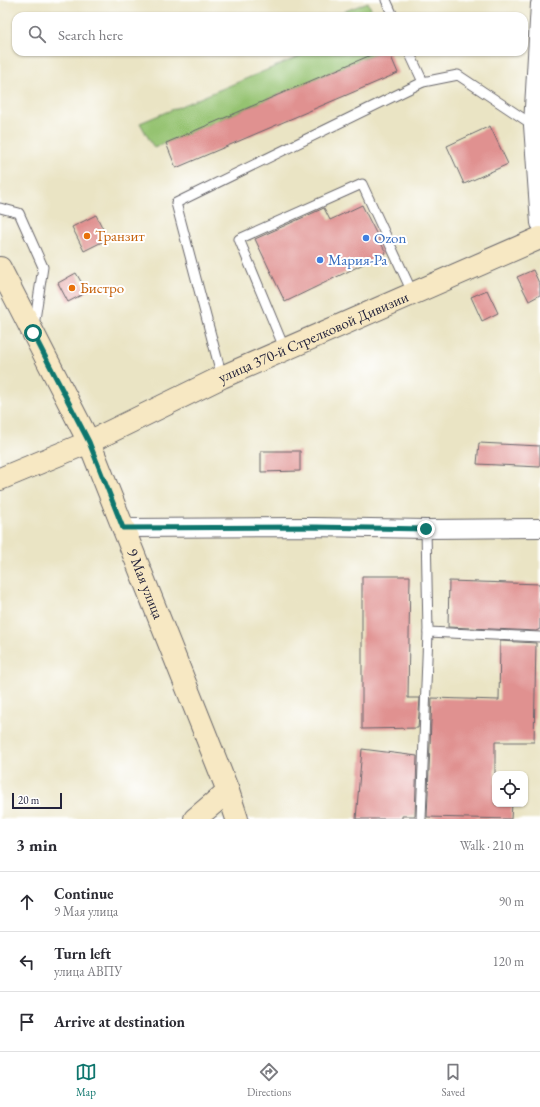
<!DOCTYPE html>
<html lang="en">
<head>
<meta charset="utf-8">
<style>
	:root { --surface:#fff; --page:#f2f2f3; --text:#2b2b33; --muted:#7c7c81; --line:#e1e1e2; --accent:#0f766e }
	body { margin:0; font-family:"EB Garamond",serif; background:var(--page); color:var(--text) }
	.controls { position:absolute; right:12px; bottom:12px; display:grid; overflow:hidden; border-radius:8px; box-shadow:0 1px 3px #0004 }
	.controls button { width:36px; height:36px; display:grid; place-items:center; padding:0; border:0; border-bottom:1px solid var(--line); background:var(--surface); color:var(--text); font:20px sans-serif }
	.scale { position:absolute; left:12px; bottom:10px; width:50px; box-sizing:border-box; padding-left:4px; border:2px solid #22223b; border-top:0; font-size:11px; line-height:14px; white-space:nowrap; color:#22223b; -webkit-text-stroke:3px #fff; paint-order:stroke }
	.stop { position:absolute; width:12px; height:12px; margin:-9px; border:3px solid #0f766e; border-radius:50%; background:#fff }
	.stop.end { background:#0f766e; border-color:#fff; box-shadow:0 1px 4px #0008 }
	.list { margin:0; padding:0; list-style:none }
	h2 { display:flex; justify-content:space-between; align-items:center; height:52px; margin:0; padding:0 16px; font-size:17px }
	h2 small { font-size:13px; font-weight:400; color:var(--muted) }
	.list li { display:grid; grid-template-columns:26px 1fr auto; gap:12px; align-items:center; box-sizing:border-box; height:60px; padding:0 16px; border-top:1px solid var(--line) }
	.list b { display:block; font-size:15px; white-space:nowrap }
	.list p { margin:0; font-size:13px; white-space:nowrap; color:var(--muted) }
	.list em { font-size:13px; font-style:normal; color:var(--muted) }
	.icon { flex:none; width:22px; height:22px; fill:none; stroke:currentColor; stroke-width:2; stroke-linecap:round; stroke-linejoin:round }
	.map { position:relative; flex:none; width:540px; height:819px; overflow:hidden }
	.search { position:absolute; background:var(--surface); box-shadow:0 1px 3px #0004; left:12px; right:12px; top:12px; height:44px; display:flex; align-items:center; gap:10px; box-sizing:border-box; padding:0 14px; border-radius:12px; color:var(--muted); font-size:15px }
	.sheet { height:232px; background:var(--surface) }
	nav { display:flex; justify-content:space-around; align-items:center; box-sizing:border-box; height:56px; border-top:1px solid var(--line); background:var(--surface); font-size:11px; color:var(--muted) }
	nav a { display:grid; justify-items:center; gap:2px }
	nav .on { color:var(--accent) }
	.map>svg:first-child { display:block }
	.green { fill:#95c371; stroke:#5c7256 }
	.building { fill:#e09190 }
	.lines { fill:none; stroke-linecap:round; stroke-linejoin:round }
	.lane-casing { stroke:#68666b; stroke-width:11 }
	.street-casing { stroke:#68666b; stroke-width:20 }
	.secondary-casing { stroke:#68666b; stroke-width:24 }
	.lane { stroke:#fff; stroke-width:9 }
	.street { stroke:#fff; stroke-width:18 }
	.secondary { stroke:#f7e8c3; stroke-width:22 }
	.route { stroke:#0f766e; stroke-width:5 }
	.food-dot { fill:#e8710a; stroke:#fff; stroke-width:1.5 }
	.shop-dot { fill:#3f7fe0; stroke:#fff; stroke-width:1.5 }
	.labels { text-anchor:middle; stroke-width:4; stroke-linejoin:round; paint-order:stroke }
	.food-label { font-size:15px; fill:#c56008; stroke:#fff; text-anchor:start }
	.shop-label { font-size:15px; fill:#366cbe; stroke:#fff; text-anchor:start }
	.street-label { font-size:15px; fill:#22223b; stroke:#fff }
</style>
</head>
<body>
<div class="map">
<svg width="540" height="819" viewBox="0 0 540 819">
	<rect width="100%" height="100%" fill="#fff"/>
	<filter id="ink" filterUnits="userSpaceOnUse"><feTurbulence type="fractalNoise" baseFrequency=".025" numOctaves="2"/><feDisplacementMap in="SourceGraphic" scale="8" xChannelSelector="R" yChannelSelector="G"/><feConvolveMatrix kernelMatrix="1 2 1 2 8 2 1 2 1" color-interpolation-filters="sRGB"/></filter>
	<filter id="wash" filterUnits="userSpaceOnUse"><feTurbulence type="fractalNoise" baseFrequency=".012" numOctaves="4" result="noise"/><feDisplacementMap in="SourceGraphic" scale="16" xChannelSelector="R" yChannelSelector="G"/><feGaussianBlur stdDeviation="0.9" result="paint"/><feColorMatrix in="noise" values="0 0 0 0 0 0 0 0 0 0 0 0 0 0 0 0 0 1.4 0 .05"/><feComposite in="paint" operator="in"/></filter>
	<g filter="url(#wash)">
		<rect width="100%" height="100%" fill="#eae4c4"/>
		<!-- green -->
		<g class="green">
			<polygon points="368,2 374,16 333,16"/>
			<polygon points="310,52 378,52 154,148 140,123"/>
		</g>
		<g id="blocks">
			<!-- building -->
			<g class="building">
				<polygon points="378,52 389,52 398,73 176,168 166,143"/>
				<polygon points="490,126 508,164 464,184 447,146"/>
				<polygon points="362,205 386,253 285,302 255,239 324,208 330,220"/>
				<polygon points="96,215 108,239 84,251 72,227"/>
				<polygon points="533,270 540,285 540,295 529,301 517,277"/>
				<polygon points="76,273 87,292 68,302 58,283"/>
				<polygon points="487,290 498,313 482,321 471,297"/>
				<polygon points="479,443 540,446 540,467 477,464"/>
				<polygon points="261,451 300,451 300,471 261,472"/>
				<polygon points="362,576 410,576 408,698 420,698 418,728 362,729"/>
				<polygon points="449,581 540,584 540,629 536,631 448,627"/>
				<polygon points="500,641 536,643 534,742 495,742 495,804 512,804 511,819 427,817 432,698 499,700"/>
				<polygon points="362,749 417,756 415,816 402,816 402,819 356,819"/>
			</g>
		</g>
	</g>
	<g filter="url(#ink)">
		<use href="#blocks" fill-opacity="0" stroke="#68666b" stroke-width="1"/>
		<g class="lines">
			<defs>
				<g id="lane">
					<polyline points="386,0 393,16"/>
					<polyline points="409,52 423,82"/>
					<polyline points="0,208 19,213 43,267 34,326"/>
					<polyline points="285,350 239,239 362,184 413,294"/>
					<polyline points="222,377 176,203 423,82 458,75 533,125"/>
					<polyline points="428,632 540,637"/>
					<polyline points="421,819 428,632 426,529"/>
				</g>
				<g id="street">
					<polyline points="540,4 533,125 540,223"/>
					<polyline points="123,528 314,527 426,529 540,528"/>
				</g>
				<g id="secondary">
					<path id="s1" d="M0,268L89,442L228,791L237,819"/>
					<path id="s2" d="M0,479L89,442L222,377L540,238"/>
					<polyline points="195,819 228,791"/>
				</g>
			</defs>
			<!-- lane casing -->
			<use href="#lane" class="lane-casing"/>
			<!-- street casing -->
			<use href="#street" class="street-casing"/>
			<!-- secondary casing -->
			<use href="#secondary" class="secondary-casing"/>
			<!-- lane -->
			<use href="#lane" class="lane"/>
			<!-- street -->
			<use href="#street" class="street"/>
			<!-- secondary -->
			<use href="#secondary" class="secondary"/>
		</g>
	</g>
	<g class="lines" filter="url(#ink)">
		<!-- route -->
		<polyline class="route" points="33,333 89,442 123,528 314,527 426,529"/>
	</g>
	<!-- markers -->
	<g class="food-dot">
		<circle cx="87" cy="236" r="4"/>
		<circle cx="72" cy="288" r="4"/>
	</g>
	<g class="shop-dot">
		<circle cx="366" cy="238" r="4"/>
		<circle cx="320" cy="260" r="4"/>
	</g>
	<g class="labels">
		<!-- food labels -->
		<g class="food-label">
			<text x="95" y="241">Транзит</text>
			<text x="80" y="293">Бистро</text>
		</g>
		<!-- shop labels -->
		<g class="shop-label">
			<text x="374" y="243">Ozon</text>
			<text x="328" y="265">Мария-Ра</text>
		</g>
		<!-- street labels -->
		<g class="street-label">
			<text dy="5" stroke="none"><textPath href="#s2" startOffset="344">улица 370-й Стрелковой Дивизии</textPath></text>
			<text dy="5" stroke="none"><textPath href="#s1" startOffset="348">9 Мая улица</textPath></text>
		</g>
	</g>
</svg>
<div class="controls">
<button><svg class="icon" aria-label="locate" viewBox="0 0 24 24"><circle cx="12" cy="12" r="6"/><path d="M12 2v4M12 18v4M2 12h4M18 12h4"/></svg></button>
</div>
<div class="scale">20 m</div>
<div class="stop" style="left:33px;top:333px"></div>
<div class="stop end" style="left:426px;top:529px"></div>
<div class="search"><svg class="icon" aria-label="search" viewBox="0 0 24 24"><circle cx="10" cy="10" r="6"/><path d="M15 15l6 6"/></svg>Search here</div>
</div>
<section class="sheet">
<h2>3 min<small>Walk · 210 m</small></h2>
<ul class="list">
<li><svg class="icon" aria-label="ahead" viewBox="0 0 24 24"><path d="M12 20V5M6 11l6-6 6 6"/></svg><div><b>Continue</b><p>9 Мая улица</p></div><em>90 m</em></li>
<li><svg class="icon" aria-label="left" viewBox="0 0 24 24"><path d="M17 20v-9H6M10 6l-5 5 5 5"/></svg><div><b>Turn left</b><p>улица АВПУ</p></div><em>120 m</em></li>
<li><svg class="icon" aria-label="arrive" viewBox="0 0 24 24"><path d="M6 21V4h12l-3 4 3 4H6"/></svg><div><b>Arrive at destination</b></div></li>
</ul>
</section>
<nav>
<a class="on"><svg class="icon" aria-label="map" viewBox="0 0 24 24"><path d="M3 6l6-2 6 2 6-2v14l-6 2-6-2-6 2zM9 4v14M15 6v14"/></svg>Map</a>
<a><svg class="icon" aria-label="directions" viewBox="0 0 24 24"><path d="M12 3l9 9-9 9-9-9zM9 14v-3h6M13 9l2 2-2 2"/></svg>Directions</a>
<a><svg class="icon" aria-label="saved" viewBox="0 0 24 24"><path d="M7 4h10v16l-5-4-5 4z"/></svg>Saved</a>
</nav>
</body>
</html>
